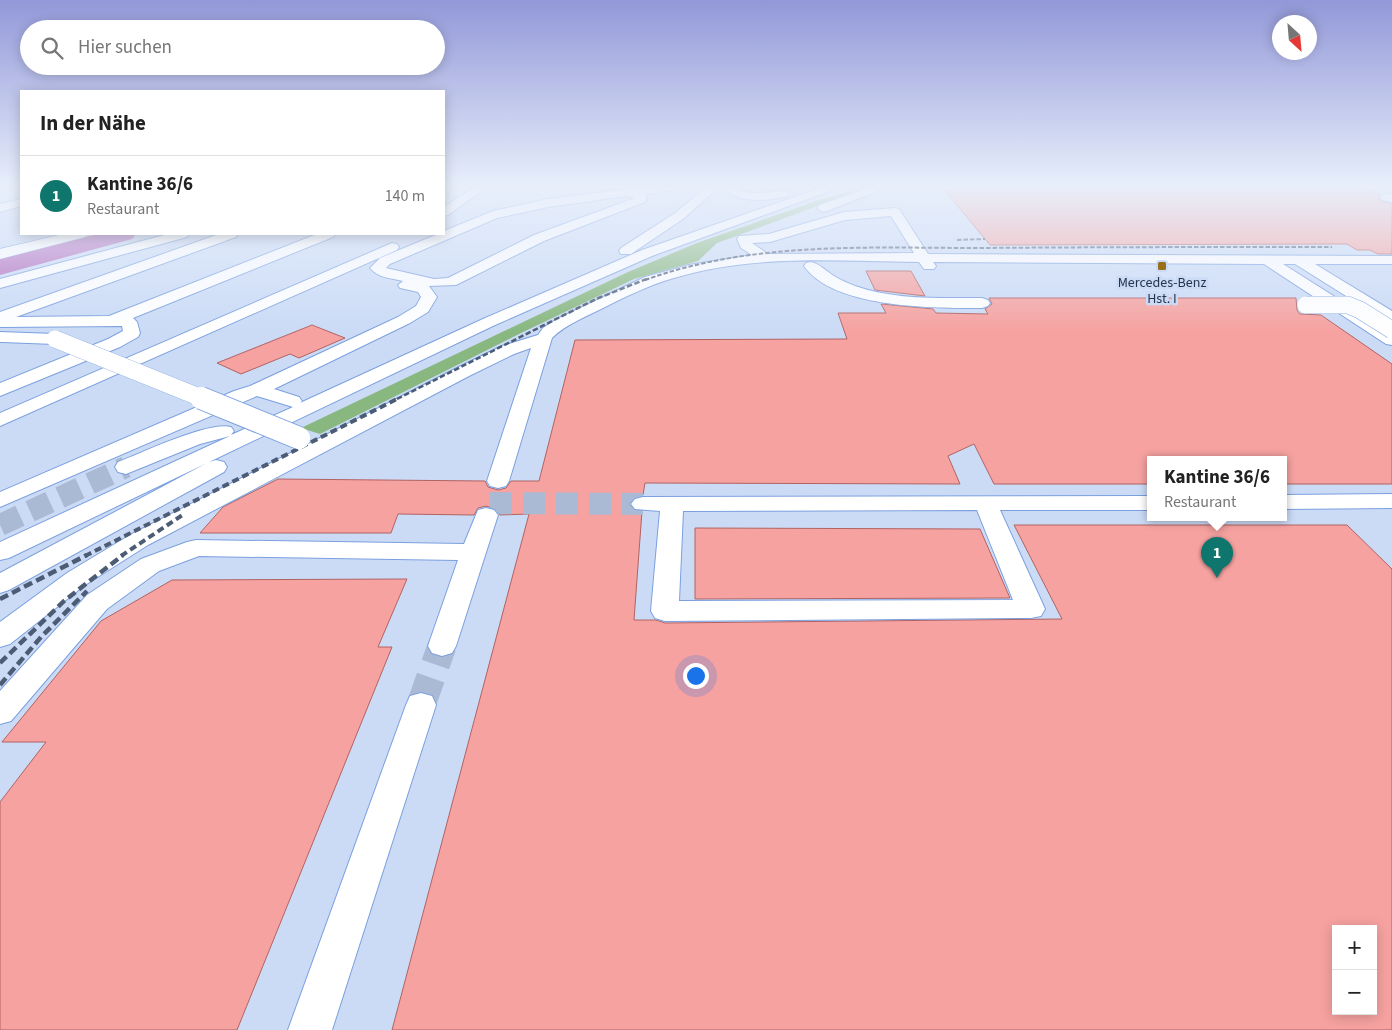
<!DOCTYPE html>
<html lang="de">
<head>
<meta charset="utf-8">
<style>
	:root { --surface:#fff; --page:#f6f6f6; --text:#222; --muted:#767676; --line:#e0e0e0; --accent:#0f766e }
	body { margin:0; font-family:"Source Sans 3",sans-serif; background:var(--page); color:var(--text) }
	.controls { position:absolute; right:15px; bottom:15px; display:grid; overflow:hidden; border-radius:0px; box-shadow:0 2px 12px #0003 }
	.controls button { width:45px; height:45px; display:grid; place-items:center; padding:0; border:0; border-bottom:1px solid var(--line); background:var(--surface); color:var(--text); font:25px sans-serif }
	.compass { position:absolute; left:1272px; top:15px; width:45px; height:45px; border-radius:50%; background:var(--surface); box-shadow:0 2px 12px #0003; rotate:154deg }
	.you { position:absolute; left:695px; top:675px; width:18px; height:18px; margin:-12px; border:4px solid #fff; border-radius:50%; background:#1a73e8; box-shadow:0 0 0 8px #1a73e833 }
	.badge { display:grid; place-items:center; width:32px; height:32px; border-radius:50%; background:var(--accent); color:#fff; font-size:16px; font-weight:700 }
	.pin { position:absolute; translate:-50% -41px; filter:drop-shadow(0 1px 2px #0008) }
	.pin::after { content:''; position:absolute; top:26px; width:18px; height:15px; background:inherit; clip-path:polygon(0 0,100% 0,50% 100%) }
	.popup { position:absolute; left:1147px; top:456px; width:140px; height:65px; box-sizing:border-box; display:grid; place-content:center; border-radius:0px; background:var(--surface); filter:drop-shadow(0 1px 4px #0005); font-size:16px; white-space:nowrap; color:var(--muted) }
	.popup b { font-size:19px; color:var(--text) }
	.popup::after { content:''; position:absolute; left:50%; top:100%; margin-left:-10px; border:10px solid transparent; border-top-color:var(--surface) }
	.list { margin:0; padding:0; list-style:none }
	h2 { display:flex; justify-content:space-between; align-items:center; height:65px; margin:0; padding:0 20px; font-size:21px }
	h2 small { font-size:16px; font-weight:400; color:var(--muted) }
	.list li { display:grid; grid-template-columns:32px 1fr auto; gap:15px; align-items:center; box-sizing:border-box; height:80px; padding:0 20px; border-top:1px solid var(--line) }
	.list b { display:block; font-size:19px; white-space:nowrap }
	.list p { margin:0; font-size:16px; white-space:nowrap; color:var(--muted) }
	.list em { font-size:16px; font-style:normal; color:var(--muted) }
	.icon { flex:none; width:28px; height:28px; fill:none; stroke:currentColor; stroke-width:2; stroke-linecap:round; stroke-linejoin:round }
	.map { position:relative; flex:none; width:1392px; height:1030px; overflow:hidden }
	.search { position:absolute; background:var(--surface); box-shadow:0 2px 12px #0003; left:20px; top:20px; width:425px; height:55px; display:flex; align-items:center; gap:12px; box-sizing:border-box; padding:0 18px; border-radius:28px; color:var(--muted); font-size:19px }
	.panel { position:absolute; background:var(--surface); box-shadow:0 2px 12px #0003; left:20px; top:90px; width:425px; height:145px; border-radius:0px }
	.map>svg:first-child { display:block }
	.green { fill:#88b77f }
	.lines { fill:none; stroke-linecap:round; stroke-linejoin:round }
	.river { fill:#b26ec0; fill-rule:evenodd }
	.building { fill:#f6a2a0; stroke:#b16363; fill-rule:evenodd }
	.minor-tunnel-far1 { stroke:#aabad4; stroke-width:22; stroke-dasharray:22 11; stroke-linecap:butt }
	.minor-tunnel { stroke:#aabad4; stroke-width:29; stroke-dasharray:29 14; stroke-linecap:butt }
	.minor-casing { stroke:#7ba0df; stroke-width:2 }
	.highway-casing { stroke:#7ba0df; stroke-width:1 }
	.minor { fill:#fff; fill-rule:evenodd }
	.highway { fill:#fff; fill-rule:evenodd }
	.rail-far3 { stroke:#4c5c75; stroke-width:2; stroke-dasharray:4.5 2; stroke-linecap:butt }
	.rail-far2 { stroke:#4c5c75; stroke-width:2.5; stroke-dasharray:5.5 2.5; stroke-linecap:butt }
	.rail-far1 { stroke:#4c5c75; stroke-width:4; stroke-dasharray:7 4; stroke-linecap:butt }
	.rail { stroke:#4c5c75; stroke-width:4.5; stroke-dasharray:9 4.5; stroke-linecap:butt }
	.minor-bridge-far1-casing { stroke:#7ba0df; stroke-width:18; stroke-linecap:butt }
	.minor-bridge-casing { stroke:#7ba0df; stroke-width:24; stroke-linecap:butt }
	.minor-bridge-far1 { stroke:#fff; stroke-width:17 }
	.minor-bridge { stroke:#fff; stroke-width:22 }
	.poi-dot { fill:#98701c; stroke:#cbdbf6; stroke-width:2 }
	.labels { text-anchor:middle; stroke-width:5; stroke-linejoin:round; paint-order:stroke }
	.far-poi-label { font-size:14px; fill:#25344d; stroke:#cbdbf6 }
</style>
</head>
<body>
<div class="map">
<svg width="1392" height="1030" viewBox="0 0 1392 1030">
	<rect width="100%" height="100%" fill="#cbdbf6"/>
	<!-- green -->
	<polygon class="green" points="869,187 717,243 698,261 634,279 521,333 320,434 301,428 628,272 697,243 822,199"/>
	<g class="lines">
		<!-- river -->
		<polygon class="river" points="98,234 136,234 132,239 0,275 0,259"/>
	</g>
	<!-- building -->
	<g class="building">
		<polygon points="942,187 1362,187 1380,195 1378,198 1381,201 1392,204 1392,254 1378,254 1370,250 1357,250 1347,244 990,245"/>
		<polygon points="866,271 911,271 925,296 875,290"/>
		<path d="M989,298H1296L1297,310L1300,314L1321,315L1392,364V484H1283V459H1151V484H994L974,444L948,456L960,484L645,483L643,495L635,497L629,504L634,510L642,511L634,620H656L665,623L1062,619L1014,525H1347L1392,569V1030H392L529,514L500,515L495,509L486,506L478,508L474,515L398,514L391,533H200L223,507L278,479L485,481L488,487L498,490L506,488L511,481H539L575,340L847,339L838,313H886L881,304L933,309L936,313L988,314L985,309L992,304ZM1336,929H1373V1011H1336Z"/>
		<polygon points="312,325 345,338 299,358 290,354 241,374 217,363"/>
		<polygon points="695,528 980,529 1010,598 695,599"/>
		<polygon points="407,579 378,647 392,647 237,1030 0,1030 0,802 46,742 2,742 101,621 172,580"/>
	</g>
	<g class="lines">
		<!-- minor-tunnel-far1 -->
		<g class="minor-tunnel-far1">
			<polyline points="490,503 643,504"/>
			<polyline points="0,525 126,467"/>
		</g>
		<!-- minor-tunnel -->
		<polyline class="minor-tunnel" points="421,705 442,646"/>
		<defs>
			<g id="minor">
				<polygon points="444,187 458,187 444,194"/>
				<polygon points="474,187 487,187 448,215 444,216 444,207"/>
				<path d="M642,187H677L672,190L645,194L647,200L645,202L544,241L456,285L429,286L437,297L428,312L410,323L274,389L299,397L302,401L300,403L483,319L642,250L823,187H841L652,256L495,325L209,462L216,460L224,462L227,467L224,472L9,590L0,593V573L207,463L9,558L0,560V542L230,436L200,444L126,474L118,472L115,467L118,462C142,453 208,421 231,427L234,431L231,435L293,407L257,396L0,507V492L234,391L250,386L398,317L416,306L421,297L418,292L400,288L398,285L403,281C391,278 378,278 370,268L380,258L438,234H444V231L493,211L548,199ZM627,196L635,198L534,235L448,278L434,279L386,268L390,264L497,218L548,207Z"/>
				<polygon points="707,187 719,187 683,219 631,254 621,254 619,251 621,248 675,213"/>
				<path d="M728,187H740L739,190C754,197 784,188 790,194L788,196C768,201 748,203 729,193Z"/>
				<polygon points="871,187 888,187 827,211 823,212 817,208 819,205"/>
				<polygon points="1386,194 1392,194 1392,202 1382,200 1380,198 1382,196"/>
				<polygon points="21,199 21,206 0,212 0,204"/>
				<path d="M895,208L899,209L928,254L1392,256V264H1315L1392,311V323L1386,321L1295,264H1283L1392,333V345L1386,344L1264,264L933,262L936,266L934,269H924L919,262C839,261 752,254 674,278C649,285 625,297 601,309C585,317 565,325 552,338L509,481L506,486L498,488L490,486L487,481L531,348L514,354L469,376L148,545L85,585L10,644L0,647V622L67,573L130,535L457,368L502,346L538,335L543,328L557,319L645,277L689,265L752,255L741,248L737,239L739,236L769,234L844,212ZM891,216L914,253L768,254L752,243L770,242L845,220Z"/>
				<polygon points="168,234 189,234 187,237 0,288 0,279"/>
				<polygon points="219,234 238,234 236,237 16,317 109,316 317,234 335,234 333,237 133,318 137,322 140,333 138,337 120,347 0,396 0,383 108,339 123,331 122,326 0,327 0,312"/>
				<polygon points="392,243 397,244 399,247 397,250 0,426 0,413"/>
				<path d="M811,262C820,264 826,271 834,276C840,280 848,283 855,286C895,300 940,298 982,298L988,300L990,303L988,306L982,308C935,308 834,309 804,266L806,263Z"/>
				<polygon points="0,332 55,334 61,335 64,339 61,343 55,344 2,342 0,342"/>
				<polygon points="1392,494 1392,508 1283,509 1283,495"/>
				<path d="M1151,496V510H1000L1045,609L1041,616L1031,618L665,621L655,618L651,611L660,511L635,509L631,504L635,499L643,497ZM977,510L1013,600L679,601L683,511Z"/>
				<polygon points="486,508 494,510 498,515 456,646 452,653 442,656 432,653 428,646 458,560 199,556 159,571 107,609 11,721 0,724 0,691 87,595 141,559 187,542 196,540 464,544 478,510"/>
				<polygon points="421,693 432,696 436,705 332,1030 288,1030 406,705 410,696"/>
			</g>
			<polygon id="highway" points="63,234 88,234 85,237 0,259 0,249"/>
		</defs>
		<!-- minor casing -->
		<use href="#minor" class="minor-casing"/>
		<!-- highway casing -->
		<use href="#highway" class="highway-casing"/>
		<!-- minor -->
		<use href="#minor" class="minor"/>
		<!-- highway -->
		<use href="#highway" class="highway"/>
		<!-- rail-far3 -->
		<g class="rail-far3">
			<polyline points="957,240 985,239"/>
			<path d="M645,280C753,241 868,248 979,248C1097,247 1214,247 1332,247"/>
		</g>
		<!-- rail-far2 -->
		<polyline class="rail-far2" points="397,399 596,299 649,278"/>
		<!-- rail-far1 -->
		<g class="rail-far1">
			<polyline points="85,556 399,398"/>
			<polyline points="121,556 184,514"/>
		</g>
		<!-- rail -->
		<g class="rail">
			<polyline points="0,599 87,555"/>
			<polyline points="0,663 64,601 123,555"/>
			<polyline points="0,685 41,637 87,591"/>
		</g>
		<defs>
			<g id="minor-bridge-far1">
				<polyline points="1306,305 1348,305 1360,310 1392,330"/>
				<polyline points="55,339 204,399"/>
			</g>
			<polyline id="minor-bridge" points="201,398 299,438"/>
		</defs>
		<!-- minor-bridge-far1 casing -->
		<use href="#minor-bridge-far1" class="minor-bridge-far1-casing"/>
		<!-- minor-bridge casing -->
		<use href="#minor-bridge" class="minor-bridge-casing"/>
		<!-- minor-bridge-far1 -->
		<use href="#minor-bridge-far1" class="minor-bridge-far1"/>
		<!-- minor-bridge -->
		<use href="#minor-bridge" class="minor-bridge"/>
	</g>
	<!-- sky -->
	<linearGradient id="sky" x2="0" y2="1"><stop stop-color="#9298d8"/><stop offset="0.56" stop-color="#e8effb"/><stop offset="1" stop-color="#e8effb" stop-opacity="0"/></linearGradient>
	<rect width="1392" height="332" fill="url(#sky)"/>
	<!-- markers -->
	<rect class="poi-dot" x="1157" y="261" width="10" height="10" rx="2.5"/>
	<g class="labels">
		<!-- far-poi labels -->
		<g class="far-poi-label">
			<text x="1162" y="287">Mercedes-Benz<tspan x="1162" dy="16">Hst. I</tspan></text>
		</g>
	</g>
</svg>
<div class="controls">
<button>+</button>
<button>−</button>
</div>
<svg class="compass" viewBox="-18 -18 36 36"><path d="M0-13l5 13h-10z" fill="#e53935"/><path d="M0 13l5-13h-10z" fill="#767676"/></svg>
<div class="you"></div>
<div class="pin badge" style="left:1217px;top:578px">1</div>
<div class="popup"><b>Kantine 36/6</b>Restaurant</div>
<div class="search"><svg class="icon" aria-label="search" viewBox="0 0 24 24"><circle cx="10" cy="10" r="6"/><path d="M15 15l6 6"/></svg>Hier suchen</div>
<section class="panel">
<h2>In der Nähe<small></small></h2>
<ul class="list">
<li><span class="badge">1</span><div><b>Kantine 36/6</b><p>Restaurant</p></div><em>140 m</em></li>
</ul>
</section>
</div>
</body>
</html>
